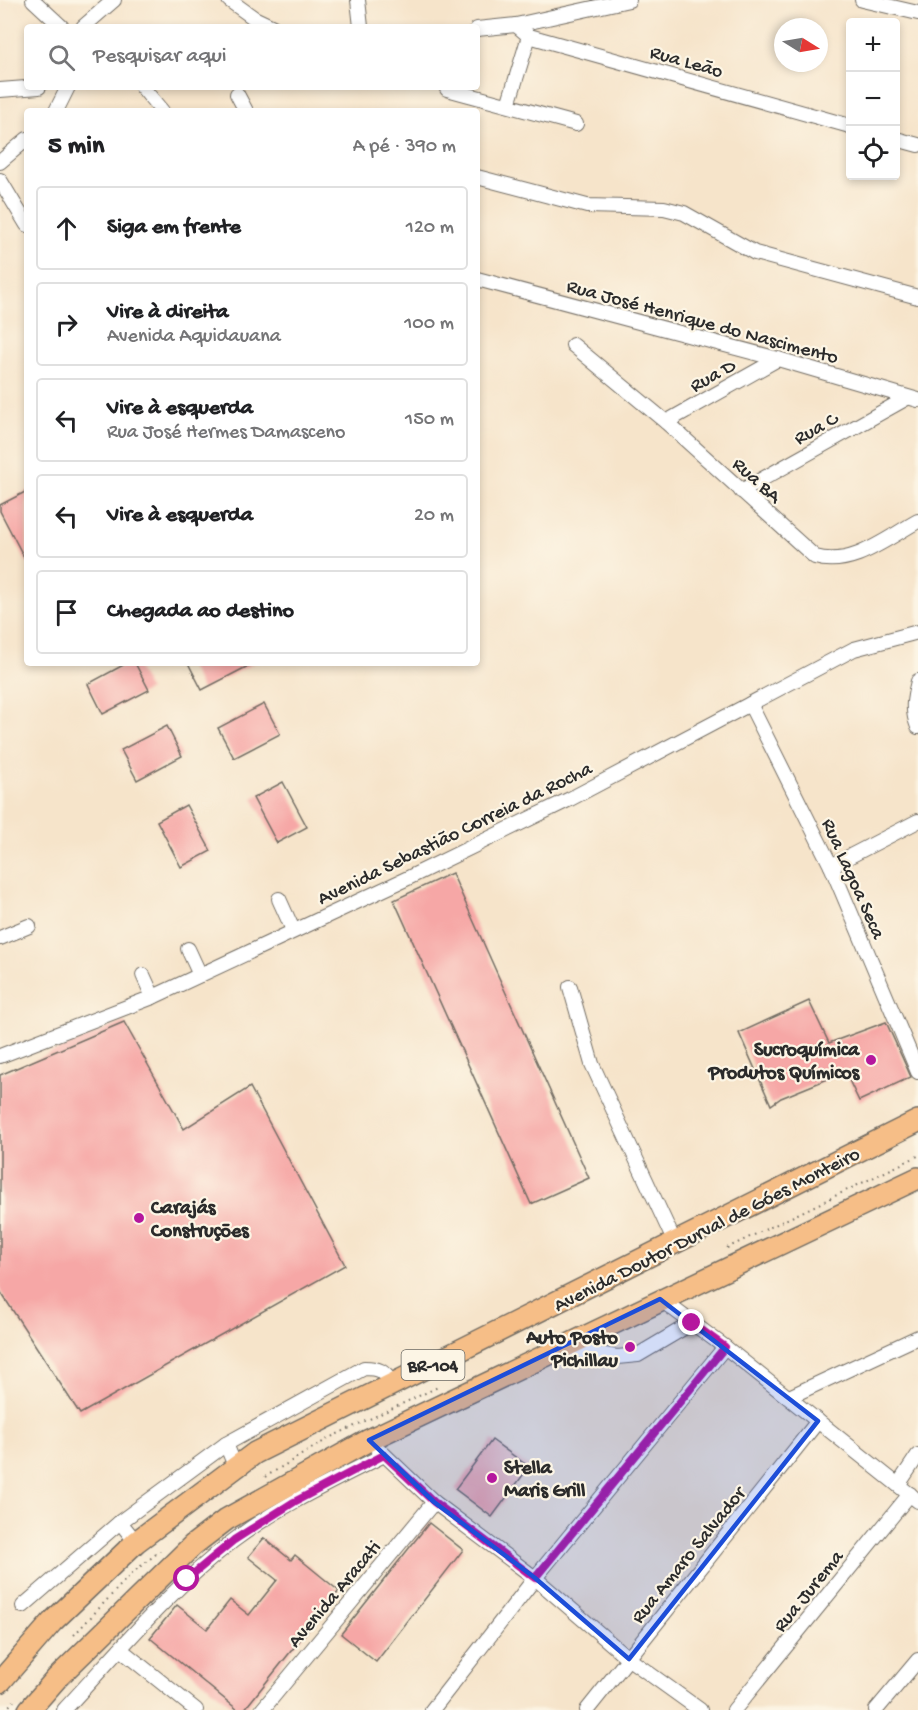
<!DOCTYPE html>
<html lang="pt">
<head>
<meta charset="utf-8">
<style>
	:root { --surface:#fff; --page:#f2f2f2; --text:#202124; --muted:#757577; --line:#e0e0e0 }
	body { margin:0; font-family:"Gochi Hand",sans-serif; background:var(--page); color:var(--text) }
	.controls { position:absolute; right:18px; top:18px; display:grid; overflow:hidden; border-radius:6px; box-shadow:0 3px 9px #0003 }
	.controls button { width:54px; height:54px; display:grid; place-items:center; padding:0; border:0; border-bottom:2px solid var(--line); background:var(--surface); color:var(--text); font:30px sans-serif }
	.compass { position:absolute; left:774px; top:18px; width:54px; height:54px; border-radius:50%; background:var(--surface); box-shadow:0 3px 9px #0003; rotate:101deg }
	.stop { position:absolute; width:18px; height:18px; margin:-14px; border:4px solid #b5179e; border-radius:50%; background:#fff }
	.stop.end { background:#b5179e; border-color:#fff; box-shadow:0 2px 6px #0008 }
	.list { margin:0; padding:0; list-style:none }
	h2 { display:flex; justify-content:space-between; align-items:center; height:78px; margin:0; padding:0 24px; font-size:26px }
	h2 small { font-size:20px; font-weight:400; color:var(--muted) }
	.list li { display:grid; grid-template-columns:39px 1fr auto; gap:18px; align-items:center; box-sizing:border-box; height:84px; margin:0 12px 12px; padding:0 12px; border:2px solid var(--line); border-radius:6px }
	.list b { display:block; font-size:22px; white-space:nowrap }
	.list p { margin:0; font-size:20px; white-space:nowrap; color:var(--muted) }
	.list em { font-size:20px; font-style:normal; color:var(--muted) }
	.icon { flex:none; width:33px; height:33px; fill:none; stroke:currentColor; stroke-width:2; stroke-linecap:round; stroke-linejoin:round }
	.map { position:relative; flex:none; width:918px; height:1710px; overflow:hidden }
	.search { position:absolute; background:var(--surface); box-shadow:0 3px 9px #0003; left:24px; top:24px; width:456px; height:66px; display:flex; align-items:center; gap:15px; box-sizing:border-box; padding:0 21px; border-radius:6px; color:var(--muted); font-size:22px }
	.panel { position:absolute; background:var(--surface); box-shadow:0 3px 9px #0003; left:24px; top:108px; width:456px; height:558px; border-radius:6px }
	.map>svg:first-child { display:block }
	.building { fill:#f6a7a6 }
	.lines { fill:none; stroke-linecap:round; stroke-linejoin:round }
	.minor-casing { stroke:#726c63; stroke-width:16 }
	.highway-casing { stroke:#726c63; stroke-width:24 }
	.path { stroke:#726c63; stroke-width:2; stroke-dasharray:1.5 4.5; stroke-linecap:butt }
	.minor { stroke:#fff; stroke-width:14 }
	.highway { stroke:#f6be87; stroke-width:21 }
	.route { stroke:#b5179e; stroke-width:8 }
	.marked { fill:#1d4ed8; fill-opacity:0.2; stroke:#1d4ed8; stroke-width:4.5; stroke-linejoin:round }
	.poi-dot { fill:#b5179e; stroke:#fcf5e5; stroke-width:2 }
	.labels { text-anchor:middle; stroke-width:4.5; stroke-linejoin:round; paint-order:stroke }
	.shield { fill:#fcf5e5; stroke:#6a6863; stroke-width:1.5 }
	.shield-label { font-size:18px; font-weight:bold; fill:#2b2b2b }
	.street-label { font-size:20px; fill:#2b2b2b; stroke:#fcf5e5 }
	.poi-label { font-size:20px; font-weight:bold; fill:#2b2b2b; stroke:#fcf5e5; text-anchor:end }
</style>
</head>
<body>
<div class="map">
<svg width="918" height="1710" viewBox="0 0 918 1710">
	<rect width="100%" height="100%" fill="#fcf5e5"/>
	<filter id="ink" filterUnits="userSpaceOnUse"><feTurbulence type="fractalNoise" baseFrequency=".0167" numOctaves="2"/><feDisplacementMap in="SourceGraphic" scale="12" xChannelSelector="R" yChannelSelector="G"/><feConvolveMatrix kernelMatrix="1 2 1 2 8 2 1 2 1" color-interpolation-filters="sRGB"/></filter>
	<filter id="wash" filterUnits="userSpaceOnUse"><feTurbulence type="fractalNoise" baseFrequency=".008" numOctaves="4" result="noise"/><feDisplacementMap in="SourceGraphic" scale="24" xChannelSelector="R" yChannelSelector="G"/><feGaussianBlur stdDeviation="1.35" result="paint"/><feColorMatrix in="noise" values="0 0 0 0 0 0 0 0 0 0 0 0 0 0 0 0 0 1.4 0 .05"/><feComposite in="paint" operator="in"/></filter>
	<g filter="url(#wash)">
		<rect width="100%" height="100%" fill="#f6e4ca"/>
		<g id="blocks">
			<!-- building -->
			<g class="building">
				<polygon points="27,491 27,563 0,511 0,505"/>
				<polygon points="127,663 135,663 149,690 103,714 88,684"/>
				<polygon points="188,663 254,663 202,690"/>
				<polygon points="264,704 280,734 234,758 218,728"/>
				<polygon points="167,726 182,756 137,780 121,750"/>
				<polygon points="283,782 307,827 277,843 253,798"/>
				<polygon points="186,805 211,851 181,867 157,821"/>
				<polygon points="452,873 589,1178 531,1204 394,900"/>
				<polygon points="809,1001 829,1043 886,1022 911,1077 859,1101 845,1072 781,1098 771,1105 739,1033"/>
				<polygon points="124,1022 184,1129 250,1087 345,1265 80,1414 0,1291 0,1075"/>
				<polygon points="492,1440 529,1467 492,1517 455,1489"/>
				<polygon points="429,1523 463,1550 376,1662 341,1634"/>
				<polygon points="264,1538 291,1560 295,1555 339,1591 244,1710 238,1710 150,1638 177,1605 207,1629 230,1600 249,1615 277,1580 248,1557"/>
			</g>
		</g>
	</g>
	<g filter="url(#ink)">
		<use href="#blocks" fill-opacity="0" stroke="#726c63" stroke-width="1.5"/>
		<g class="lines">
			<defs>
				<g id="minor">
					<polyline points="33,0 62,27"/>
					<polyline points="229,0 254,18 273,27"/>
					<polyline points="358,0 361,27"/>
					<polyline points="862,0 918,13"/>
					<polyline points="516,25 529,36 850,126"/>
					<polyline points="83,27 114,0"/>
					<polyline points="477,29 516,25 629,0"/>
					<polyline points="142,87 162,111"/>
					<polyline points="447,89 576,124"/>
					<polyline points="0,90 39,87"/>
					<polyline points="237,94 246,111"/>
					<polyline points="508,105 529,36"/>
					<polyline points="56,111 68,87"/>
					<polyline points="896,139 918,145"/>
					<polyline points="0,162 27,139"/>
					<polyline points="477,177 587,206 664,208 684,213 755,253 918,297"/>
					<polyline points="0,180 27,225"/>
					<polyline points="477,279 778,359 918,400"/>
					<path d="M573,345L666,422L815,557C852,568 887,538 918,521"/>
					<polyline points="666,422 778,359"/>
					<polyline points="741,491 907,398"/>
					<path d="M918,681C914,698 911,710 918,727"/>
					<polyline points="750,704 831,866 918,1072"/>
					<polyline points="831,866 918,821"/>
					<polyline points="279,899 293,930"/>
					<polyline points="0,938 29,926"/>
					<polyline points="188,949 200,975"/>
					<polyline points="143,975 153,997"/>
					<polyline points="570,987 592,1064 675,1243"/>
					<polyline points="0,1056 153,997 408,878 570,799 854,649 918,632"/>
					<polyline points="660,1299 725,1347 918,1501"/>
					<polyline points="561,1348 617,1357 638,1355 692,1323"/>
					<polyline points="789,1397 918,1337"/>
					<polyline points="369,1440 434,1502 535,1578 629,1659 700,1710"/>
					<path d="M235,1466L226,1444L364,1368C379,1368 384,1371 392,1383"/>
					<polyline points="898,1485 918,1455"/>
					<polyline points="136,1542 120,1522 226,1444"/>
					<polyline points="23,1606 120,1522"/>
					<polyline points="120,1649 196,1710"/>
					<path d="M64,1710C118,1652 170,1589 233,1541C279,1506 333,1481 384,1455"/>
					<polyline points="262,1710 434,1502"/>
					<polyline points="432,1710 535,1578 725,1347"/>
					<polyline points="587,1710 818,1421"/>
					<polyline points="734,1710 910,1494"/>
					<polyline points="876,1710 918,1660"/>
				</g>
				<g id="highway">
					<polyline points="0,1682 52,1622 136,1542 255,1453 918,1121"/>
					<polyline points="29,1710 57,1678 193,1545 227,1519 369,1440 918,1178"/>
				</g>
			</defs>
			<!-- minor casing -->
			<use href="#minor" class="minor-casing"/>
			<!-- highway casing -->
			<use href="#highway" class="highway-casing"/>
			<!-- path -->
			<g class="path">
				<polyline points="727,1248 918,1156"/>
				<polyline points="265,1477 331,1437 438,1387"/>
				<polyline points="74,1635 132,1573 160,1551"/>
				<polyline points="5,1710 14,1701"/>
			</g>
			<!-- minor -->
			<use href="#minor" class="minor"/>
			<!-- highway -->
			<use href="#highway" class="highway"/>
		</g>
	</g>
	<g class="lines" filter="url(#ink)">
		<!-- route -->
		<polyline class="route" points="187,1579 234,1540 294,1502 384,1455 434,1502 535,1578 725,1347 692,1323"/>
	</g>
	<!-- marked area -->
	<path class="marked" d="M660,1299L818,1421L629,1659L535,1578L434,1502L369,1440Z"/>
	<!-- markers -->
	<g class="poi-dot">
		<circle cx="871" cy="1060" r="6"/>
		<circle cx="139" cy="1218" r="6"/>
		<circle cx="630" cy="1347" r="6"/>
		<circle cx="492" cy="1478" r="6"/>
	</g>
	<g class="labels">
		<!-- shield labels -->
		<rect class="shield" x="401.5" y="1350" width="63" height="30" rx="4.5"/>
		<g class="shield-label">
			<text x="433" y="1371">BR-104</text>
		</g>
		<!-- street labels -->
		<g class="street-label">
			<text transform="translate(687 60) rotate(16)" y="7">Rua Leão</text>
			<text transform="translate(703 320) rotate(15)" y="7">Rua José Henrique do Nascimento</text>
			<text transform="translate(712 374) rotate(-29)" y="7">Rua D</text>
			<text transform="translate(815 427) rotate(-29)" y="7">Rua C</text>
			<text transform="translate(758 479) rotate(42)" y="7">Rua BA</text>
			<text transform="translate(454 832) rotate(-26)" y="7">Avenida Sebastião Correia da Rocha</text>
			<text transform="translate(855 878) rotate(66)" y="7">Rua Lagoa Seca</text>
			<text transform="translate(706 1228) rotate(-27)" y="7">Avenida Doutor Durval de Góes Monteiro</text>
			<text transform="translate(687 1554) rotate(-51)" y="7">Rua Amaro Salvador</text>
			<text transform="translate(807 1590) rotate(-51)" y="7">Rua Jurema</text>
			<text transform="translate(333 1593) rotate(-50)" y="7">Avenida Aracati</text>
		</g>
		<!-- poi labels -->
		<g class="poi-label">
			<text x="859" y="1055">Sucroquímica<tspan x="859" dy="23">Produtos Químicos</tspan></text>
			<text x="151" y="1213" text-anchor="start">Carajás<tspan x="151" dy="23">Construções</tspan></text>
			<text x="618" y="1343">Auto Posto<tspan x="618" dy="23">Pichillau</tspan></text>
			<text x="504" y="1473" text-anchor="start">Stella<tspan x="504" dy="23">Maris Grill</tspan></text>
		</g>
	</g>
</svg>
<div class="controls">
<button>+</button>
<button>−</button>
<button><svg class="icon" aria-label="locate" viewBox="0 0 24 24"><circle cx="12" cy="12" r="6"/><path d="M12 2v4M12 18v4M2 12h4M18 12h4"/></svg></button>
</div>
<svg class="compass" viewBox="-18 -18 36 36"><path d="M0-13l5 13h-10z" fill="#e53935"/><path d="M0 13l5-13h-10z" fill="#757577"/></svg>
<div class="stop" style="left:187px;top:1579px"></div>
<div class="stop end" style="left:692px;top:1323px"></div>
<div class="search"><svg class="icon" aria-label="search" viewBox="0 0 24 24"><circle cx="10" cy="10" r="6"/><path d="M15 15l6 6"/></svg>Pesquisar aqui</div>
<section class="panel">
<h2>5 min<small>A pé · 390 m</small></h2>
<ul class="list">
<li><svg class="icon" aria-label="ahead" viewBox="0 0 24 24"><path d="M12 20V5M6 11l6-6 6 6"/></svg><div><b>Siga em frente</b></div><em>120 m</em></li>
<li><svg class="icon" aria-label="right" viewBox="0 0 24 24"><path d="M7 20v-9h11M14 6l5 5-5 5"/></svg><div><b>Vire à direita</b><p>Avenida Aquidauana</p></div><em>100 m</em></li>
<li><svg class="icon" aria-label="left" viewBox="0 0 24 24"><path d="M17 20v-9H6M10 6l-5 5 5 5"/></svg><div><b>Vire à esquerda</b><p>Rua José Hermes Damasceno</p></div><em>150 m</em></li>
<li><svg class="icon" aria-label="left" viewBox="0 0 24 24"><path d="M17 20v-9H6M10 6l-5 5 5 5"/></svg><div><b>Vire à esquerda</b></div><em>20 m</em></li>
<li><svg class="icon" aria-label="arrive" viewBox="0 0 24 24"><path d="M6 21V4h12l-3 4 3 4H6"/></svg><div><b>Chegada ao destino</b></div></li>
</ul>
</section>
</div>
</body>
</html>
